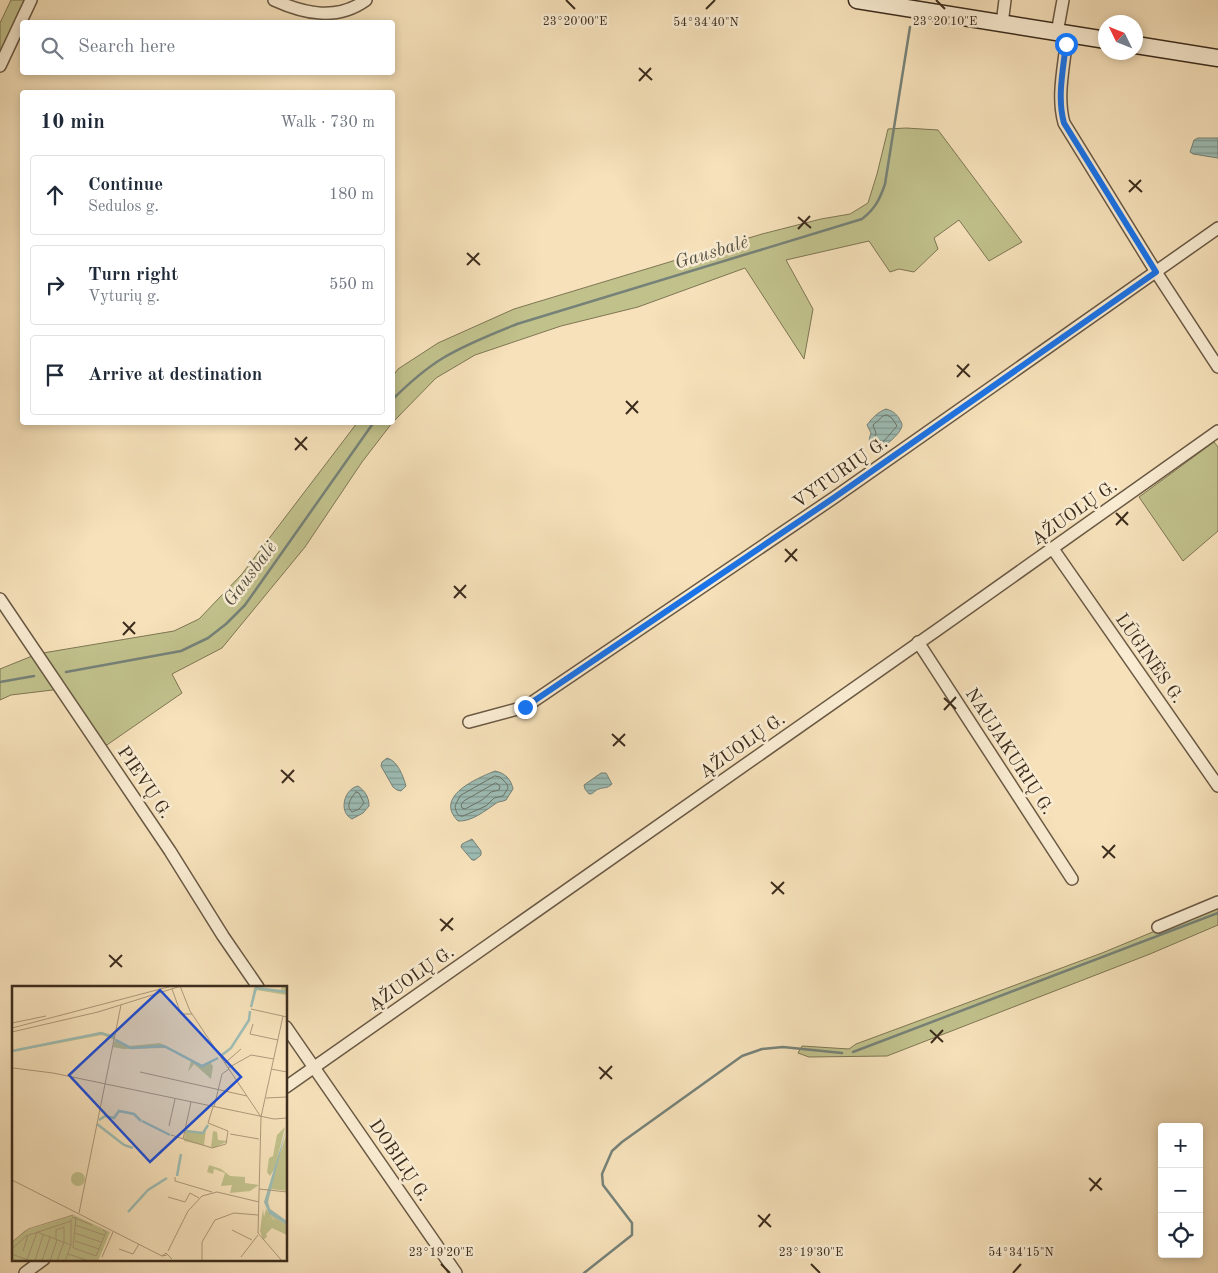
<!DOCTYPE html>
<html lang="en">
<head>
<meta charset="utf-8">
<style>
	:root { --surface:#fff; --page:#f2f2f3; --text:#1f2937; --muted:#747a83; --line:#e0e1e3 }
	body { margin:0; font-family:"Old Standard TT",serif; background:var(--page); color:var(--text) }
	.controls { position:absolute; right:15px; bottom:15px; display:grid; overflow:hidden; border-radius:5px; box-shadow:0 2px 8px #0003 }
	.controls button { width:45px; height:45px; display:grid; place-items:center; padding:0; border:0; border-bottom:1px solid var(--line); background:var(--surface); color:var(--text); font:25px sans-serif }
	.compass { position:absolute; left:1098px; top:15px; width:45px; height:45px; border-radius:50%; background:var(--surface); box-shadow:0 2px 8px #0003; rotate:313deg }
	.stop { position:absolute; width:15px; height:15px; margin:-11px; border:4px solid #1a73e8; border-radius:50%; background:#fff }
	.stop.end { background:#1a73e8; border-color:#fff; box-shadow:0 1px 5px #0008 }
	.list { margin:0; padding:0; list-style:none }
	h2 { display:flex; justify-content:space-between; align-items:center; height:65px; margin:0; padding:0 20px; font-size:21px }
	h2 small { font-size:16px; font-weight:400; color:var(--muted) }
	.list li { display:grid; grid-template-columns:32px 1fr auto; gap:15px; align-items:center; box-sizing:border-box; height:80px; margin:0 10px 10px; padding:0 10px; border:1px solid var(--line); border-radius:5px }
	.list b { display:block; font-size:19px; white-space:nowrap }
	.list p { margin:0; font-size:16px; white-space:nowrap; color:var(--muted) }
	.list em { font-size:16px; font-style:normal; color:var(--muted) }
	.icon { flex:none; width:28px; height:28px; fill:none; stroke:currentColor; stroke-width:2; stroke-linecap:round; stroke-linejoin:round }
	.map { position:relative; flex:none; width:1218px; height:1273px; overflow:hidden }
	.search { position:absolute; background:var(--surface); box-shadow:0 2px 8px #0003; left:20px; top:20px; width:375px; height:55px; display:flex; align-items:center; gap:12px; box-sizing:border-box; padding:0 18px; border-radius:5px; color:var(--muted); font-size:19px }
	.panel { position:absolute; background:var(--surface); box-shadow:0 2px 8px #0003; left:20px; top:90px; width:375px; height:335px; border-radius:5px }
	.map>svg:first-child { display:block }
	.grass { fill:#c1c18c; stroke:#7e7654 }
	.water { fill:url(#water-rules); stroke:#768278 }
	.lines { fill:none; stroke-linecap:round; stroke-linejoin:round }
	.shore { stroke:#6c7468; stroke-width:1 }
	.stream { stroke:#768278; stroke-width:2.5 }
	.street-casing { stroke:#6a5944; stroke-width:14 }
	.secondary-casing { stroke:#3c2c1d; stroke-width:19 }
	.street { stroke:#f9ecd2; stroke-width:11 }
	.secondary { stroke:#f9ecd2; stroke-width:16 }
	.route { stroke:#1a73e8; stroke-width:6 }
	.ticks { fill:none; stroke:#3c2c1d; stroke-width:2 }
	.labels { text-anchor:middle; stroke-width:5; stroke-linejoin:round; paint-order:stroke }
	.street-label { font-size:18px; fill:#3c2c1d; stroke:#f9ecd2 }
	.water-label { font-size:19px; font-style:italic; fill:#545043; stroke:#f9ecd2 }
	.inset-river { fill:none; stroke:#9dbcb4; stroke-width:2.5 }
	.inset-road { fill:none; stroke:#ac997b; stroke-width:1 }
	.view { fill:#1d4ed8; fill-opacity:0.15; stroke:#1d4ed8; stroke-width:2.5 }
	.inset-edge { fill:none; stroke:#3c2c1d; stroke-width:2.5 }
	.ticks-label { font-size:12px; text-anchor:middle; fill:#3c2c1d; stroke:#f9ecd2; stroke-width:5; stroke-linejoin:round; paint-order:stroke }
</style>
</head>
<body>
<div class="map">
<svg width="1218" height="1273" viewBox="0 0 1218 1273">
	<defs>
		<pattern id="water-rules" width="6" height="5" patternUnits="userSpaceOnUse" patternTransform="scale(1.25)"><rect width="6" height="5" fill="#9dbcb4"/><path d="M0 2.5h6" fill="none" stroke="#819992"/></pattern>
	</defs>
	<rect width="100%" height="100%" fill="#f6e1ba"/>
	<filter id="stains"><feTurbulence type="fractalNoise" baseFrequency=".004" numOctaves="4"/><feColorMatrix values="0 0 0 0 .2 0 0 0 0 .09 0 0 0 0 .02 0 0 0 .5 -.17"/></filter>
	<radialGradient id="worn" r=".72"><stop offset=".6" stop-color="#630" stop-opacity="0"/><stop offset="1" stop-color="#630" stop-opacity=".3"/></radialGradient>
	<!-- grass -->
	<g class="grass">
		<polygon points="11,0 25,0 0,53 0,23"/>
		<polygon points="906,128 938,130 1022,242 989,261 959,220 934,238 938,249 914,272 899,269 890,272 869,241 786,260 813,309 804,359 745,268 638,307 561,326 475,355 436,378 393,422 393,376 398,369 438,343 514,309 762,234 821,219 850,214 868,203 877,174 888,129"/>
		<polygon points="357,423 392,423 362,462 305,547 222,648 172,674 182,693 101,749 61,689 11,695 0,700 0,669 37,654 174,631 199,619 242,574"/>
		<polygon points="1214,442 1218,447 1218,531 1183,561 1139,497"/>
		<polygon points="1218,905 1218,925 1150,954 887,1056 809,1057 798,1053 802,1046 849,1049 856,1044 1102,953"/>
	</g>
	<!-- water -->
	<g class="water">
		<polygon points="1198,138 1218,138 1218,158 1193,154 1190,152 1194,140"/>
		<path d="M886,409C893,411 895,413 899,418C900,421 902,422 902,425C902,433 884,447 878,450C868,448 868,441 871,433L867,425C872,418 878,412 886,409Z"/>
		<path d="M387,758C398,761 403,776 406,786L401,791L397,790L393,787L381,766L382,762Z"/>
		<path d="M495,771C505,773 511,779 513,789L506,800C502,802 498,801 495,804C485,811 471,822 458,821C434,797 475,779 495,771Z"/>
		<path d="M601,773H606L612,784C607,789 604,787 599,789C594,790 595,794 589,794L585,789L584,785Z"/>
		<path d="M358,786C365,791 369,797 369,806L363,813L352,819C338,812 344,789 358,786Z"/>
		<polygon points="472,839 481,851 481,855 475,860 472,860 461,847 462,844"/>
	</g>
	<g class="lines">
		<!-- shore -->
		<g class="shore">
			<polygon points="887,415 892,418 897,426 884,441 877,444 874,441 876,433 873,425 883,416"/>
			<path d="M495,776L500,777L507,784L508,788L503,796L494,798L486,806L463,816C457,817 456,811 455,806L460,796Z"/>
			<polygon points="496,783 500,786 499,790 491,792 482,800 465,809 462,808 461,805 464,801"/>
			<path d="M356,792L359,793L364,803L359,809L352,812C345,806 351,798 356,792Z"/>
		</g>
		<!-- stream -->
		<g class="stream">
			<path d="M392,400C407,385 425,369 443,358C466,344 492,334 517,324L862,219C875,209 880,199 885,184L910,27"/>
			<polyline points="66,672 181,651 208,638 226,624 245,605 374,422"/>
			<polyline points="0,682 34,676"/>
			<polyline points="853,1052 1218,913"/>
			<polyline points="584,1273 632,1235 632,1223 603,1185 602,1174 612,1151 622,1142 742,1056 762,1049 783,1047 842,1053"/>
		</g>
		<defs>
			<g id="street">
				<path d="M274,0C305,14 337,21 366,0"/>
				<polyline points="1002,24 1005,0"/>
				<polyline points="1057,33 1063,0"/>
				<path d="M1067,34C1065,64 1056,94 1064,123L1156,272L1218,367"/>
				<polyline points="0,66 31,0"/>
				<polyline points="1053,549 1218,786"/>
				<polyline points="0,599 170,851 223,936 258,987"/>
				<polyline points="918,642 1072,879"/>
				<polyline points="469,722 525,707 835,497 1218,228"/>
				<polyline points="1158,927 1218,902"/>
				<polyline points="286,1027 456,1273"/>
				<path d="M286,1087C596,867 909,652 1218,431"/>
				<polyline points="25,1273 44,1259"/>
			</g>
			<g id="secondary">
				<polyline points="857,0 1106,40"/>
				<polyline points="1136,45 1218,58"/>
			</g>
		</defs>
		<!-- street casing -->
		<use href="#street" class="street-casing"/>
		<!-- secondary casing -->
		<use href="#secondary" class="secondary-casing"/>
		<!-- street -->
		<use href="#street" class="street"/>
		<!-- secondary -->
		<use href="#secondary" class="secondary"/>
	</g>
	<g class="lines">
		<!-- route -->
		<path class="route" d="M525,707L835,497L1156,272L1064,123C1057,98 1063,70 1066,44"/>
	</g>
	<!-- ticks -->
	<path class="ticks" d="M566,0L575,9M936,0L945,9M706,9L715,0M639,68L652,80M639,81L651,68M1129,180L1142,192M1129,192L1141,180M798,217L811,228M798,229L810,216M467,253L480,265M467,265L479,253M957,365L970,377M957,377L969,364M626,401L638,413M626,414L638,401M295,438L307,450M295,450L307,437M1116,513L1128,525M1116,525L1128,512M785,549L797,561M785,562L797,549M454,586L466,598M454,598L466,585M123,622L135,634M123,635L135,622M944,698L956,709M944,710L956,697M612,734L625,746M613,746L625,734M281,770L294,782M282,783L294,770M1102,846L1115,858M1103,858L1115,845M771,882L784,894M772,894L784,882M440,919L453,930M441,931L453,918M109,955L122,967M110,967L122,955M930,1030L943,1042M931,1043L943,1030M599,1067L612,1079M600,1079L612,1066M1089,1178L1102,1190M1090,1191L1101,1178M758,1215L771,1227M759,1227L770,1214M441,1264L450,1273M811,1264L820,1273M1013,1273L1021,1264"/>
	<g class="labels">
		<!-- street labels -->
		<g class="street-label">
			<text transform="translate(840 472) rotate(-35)" y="6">VYTURIŲ G.</text>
			<text transform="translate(1074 512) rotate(-35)" y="6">ĄŽUOLŲ G.</text>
			<text transform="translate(1150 658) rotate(55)" y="6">LŪGINĖS G.</text>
			<text transform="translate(742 745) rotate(-35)" y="6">ĄŽUOLŲ G.</text>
			<text transform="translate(1010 751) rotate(57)" y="6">NAUJAKURIŲ G.</text>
			<text transform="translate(145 782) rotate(56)" y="6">PIEVŲ G.</text>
			<text transform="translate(411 978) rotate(-35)" y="6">ĄŽUOLŲ G.</text>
			<text transform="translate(400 1160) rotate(56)" y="6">DOBILŲ G.</text>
		</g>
		<!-- water labels -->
		<g class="water-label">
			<text transform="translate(711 251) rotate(-17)" y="7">Gausbalė</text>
			<text transform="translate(249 573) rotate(-53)" y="7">Gausbalė</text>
		</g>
	</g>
	<!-- overview -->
	<g transform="translate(12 986)">
		<rect width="275" height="275" fill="#f6e1ba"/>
		<path d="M270,0H275V9L244,4L238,22L242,2L269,4ZM90,46L117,60L148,57L190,79L198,76L201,80L199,93L182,78L176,86L179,75L154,62L111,63L101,61L103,54L90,49L0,66ZM273,141L263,182L258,190L255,186L257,172L261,170L265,149ZM194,142L192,159L199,161L201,145L205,146L206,154L216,155L202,162L172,155L173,144L190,147ZM197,179L209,183L218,190L233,191V197L247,199L238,205L218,207L220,199L209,200L213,187L202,183L201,188L195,186ZM59 193a7 7 0 1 1 14 0a7 7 0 1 1-14 0ZM257,228L275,239V249L260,242L253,249L251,239L257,232L263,234Z" fill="#c1c18c"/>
		<path d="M251,223L252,231L254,223L263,236L257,232L252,239L255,251L251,254L248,245Z" fill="#c1c18c"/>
		<path d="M275,147V205L259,203L266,173Z" fill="#c1c18c"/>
		<path d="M62,229L98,246L86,275H0V256L12,245Z" fill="#c1c18c"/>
		<path d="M275,140L256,216L258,223L275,235V239L257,228L252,216Z" fill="#9dbcb4"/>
		<path class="inset-river" d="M239,21L244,2L275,6M104,54L119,62L152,60L190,80L206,72M0,65L89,47L102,51M210,69L219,62L237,34L238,25M87,134L93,130L102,132L107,125L122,128L129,135M130,135L158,149M85,138L112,159L121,162M174,145L191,147L196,139M165,190L169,168M116,226L136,204L155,192"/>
		<path class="inset-road" d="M168,0L178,25L249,131L246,247L270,275M160,3L169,28H180M239,23L275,31M0,37L34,30M241,38L238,48L266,54M0,42L160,0M0,46L86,26L169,0M213,77L229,63M1,82L41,87L262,133L275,132M216,82L239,69L262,73M259,83L275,86M128,86L235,110M254,112L275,111M202,121L210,88L217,83M249,131L271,30M157,140L163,113M218,148L247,153M159,149L200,162L214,158L216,145L196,137L201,121M171,153L179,116M163,191V195L200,206M0,194L150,270M247,203L275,206M156,211L173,216L178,207L187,212M67,227L109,19M60,231L80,239M63,239L92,249M220,244L240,254M63,247L89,256M44,253V244L52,241V256L45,275M63,255L87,263M0,256L16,243L61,229M61,262L64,231M62,262L84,270L94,246L91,244M0,263L14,250L59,235M107,263L121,268L127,258M11,265L16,249M156,265L176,225L190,210L205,206L247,216M0,268L18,275M56,268L77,275M155,269L150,270L154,267L160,273M90,271L101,246M229,271L246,249M15,274L25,246L59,259M23,275L31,249M30,275L38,251M38,275L45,254M53,275L59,259V233M190,275V256L203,234L222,227L246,229"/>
		<path class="view" d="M148,4L229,91L138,176L57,89Z"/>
		<rect width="275" height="275" class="inset-edge"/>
	</g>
	<g class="ticks-label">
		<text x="575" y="25">23°20'00"E</text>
		<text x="945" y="25">23°20'10"E</text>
		<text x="706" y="26">54°34'40"N</text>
		<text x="1021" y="1256">54°34'15"N</text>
		<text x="441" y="1256">23°19'20"E</text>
		<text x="811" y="1256">23°19'30"E</text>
	</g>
	<rect width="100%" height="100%" filter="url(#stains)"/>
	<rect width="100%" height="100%" fill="url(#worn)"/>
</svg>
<div class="controls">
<button>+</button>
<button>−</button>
<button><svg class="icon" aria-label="locate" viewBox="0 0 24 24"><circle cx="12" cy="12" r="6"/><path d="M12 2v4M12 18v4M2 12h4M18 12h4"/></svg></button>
</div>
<svg class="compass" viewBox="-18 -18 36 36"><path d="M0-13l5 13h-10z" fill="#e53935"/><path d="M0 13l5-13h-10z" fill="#747a83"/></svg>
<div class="stop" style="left:1066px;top:44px"></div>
<div class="stop end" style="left:525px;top:707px"></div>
<div class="search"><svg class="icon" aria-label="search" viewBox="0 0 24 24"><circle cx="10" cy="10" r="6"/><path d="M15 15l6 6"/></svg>Search here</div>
<section class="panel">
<h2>10 min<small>Walk · 730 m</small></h2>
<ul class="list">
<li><svg class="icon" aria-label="ahead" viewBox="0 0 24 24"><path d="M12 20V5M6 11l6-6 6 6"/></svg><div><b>Continue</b><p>Sedulos g.</p></div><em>180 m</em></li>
<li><svg class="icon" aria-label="right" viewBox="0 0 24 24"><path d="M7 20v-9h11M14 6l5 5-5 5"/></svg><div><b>Turn right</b><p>Vyturių g.</p></div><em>550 m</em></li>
<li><svg class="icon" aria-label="arrive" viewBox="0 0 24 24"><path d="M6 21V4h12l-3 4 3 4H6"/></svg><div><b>Arrive at destination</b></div></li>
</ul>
</section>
</div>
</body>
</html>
